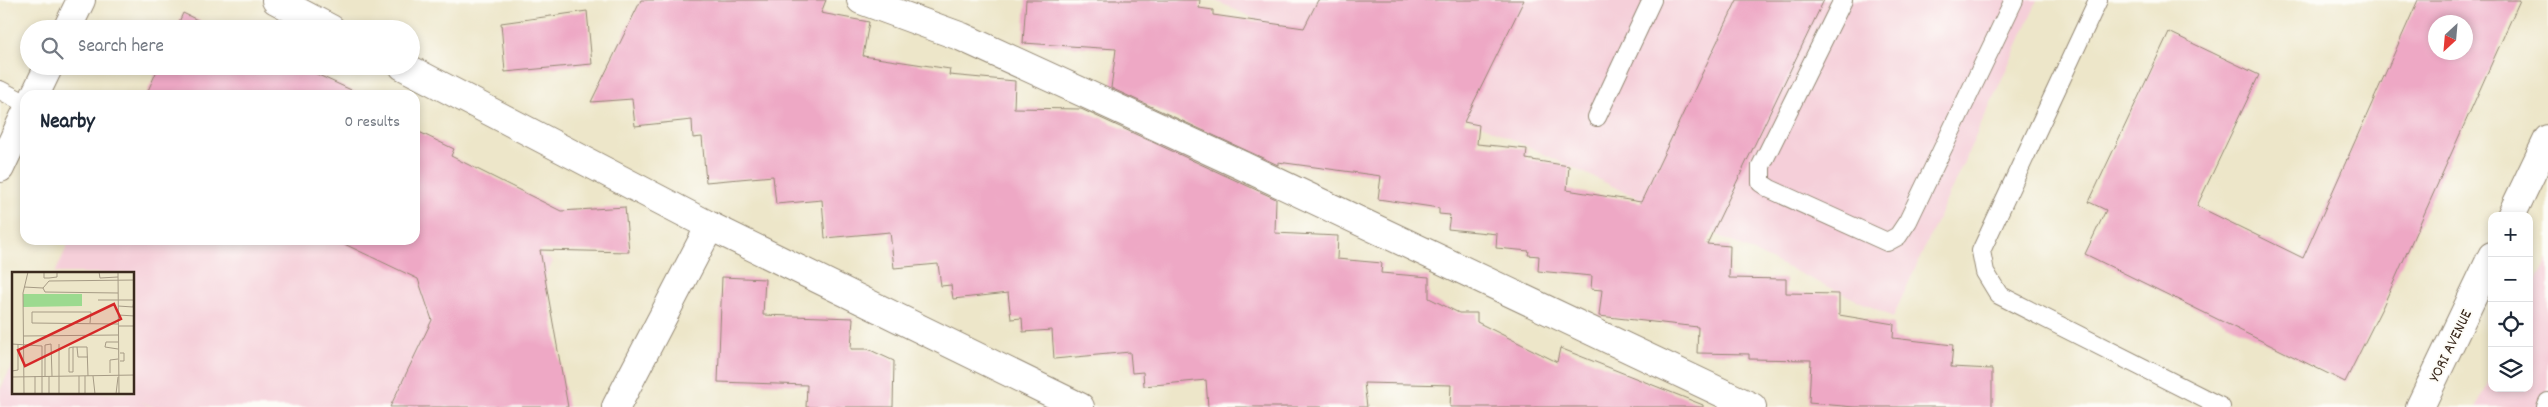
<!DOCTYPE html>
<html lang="en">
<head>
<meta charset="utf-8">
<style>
	:root { --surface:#fff; --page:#f6f6f7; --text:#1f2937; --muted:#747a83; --line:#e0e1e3 }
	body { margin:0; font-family:Dekko,sans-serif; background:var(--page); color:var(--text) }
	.controls { position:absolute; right:15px; bottom:15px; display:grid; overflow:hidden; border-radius:10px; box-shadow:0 2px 8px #0003 }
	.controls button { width:45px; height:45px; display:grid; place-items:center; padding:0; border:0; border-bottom:1px solid var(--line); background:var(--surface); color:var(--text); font:25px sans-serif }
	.compass { position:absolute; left:2428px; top:15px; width:45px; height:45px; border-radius:50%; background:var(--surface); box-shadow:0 2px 8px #0003; rotate:206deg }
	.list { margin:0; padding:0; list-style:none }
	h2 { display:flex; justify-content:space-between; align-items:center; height:65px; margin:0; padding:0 20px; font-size:21px }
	h2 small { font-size:16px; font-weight:400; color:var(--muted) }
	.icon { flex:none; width:28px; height:28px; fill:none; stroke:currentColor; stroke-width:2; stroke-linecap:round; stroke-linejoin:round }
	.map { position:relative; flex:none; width:2548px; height:407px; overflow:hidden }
	.search { position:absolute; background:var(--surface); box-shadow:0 2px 8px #0003; left:20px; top:20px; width:400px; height:55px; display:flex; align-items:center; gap:12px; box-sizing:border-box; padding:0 18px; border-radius:28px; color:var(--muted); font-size:19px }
	.panel { position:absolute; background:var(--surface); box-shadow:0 2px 8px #0003; left:20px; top:90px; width:400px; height:155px; border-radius:15px }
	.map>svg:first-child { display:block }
	.built { fill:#f5cfd9 }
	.building { fill:#eea8c5; fill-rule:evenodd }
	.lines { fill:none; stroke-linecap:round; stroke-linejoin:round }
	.service-casing { stroke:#948874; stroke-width:20 }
	.minor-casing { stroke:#948874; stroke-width:30 }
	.secondary-casing { stroke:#948874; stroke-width:30 }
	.service { stroke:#fff; stroke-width:18 }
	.minor { stroke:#fff; stroke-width:28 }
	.secondary { stroke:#fff; stroke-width:28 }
	.labels { text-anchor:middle; stroke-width:4; stroke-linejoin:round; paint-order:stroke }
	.street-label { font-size:16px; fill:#3b2a1e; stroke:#fdfcf7 }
	.inset-road { fill:none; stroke:#a69b85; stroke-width:1 }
	.view { fill:#d62828; fill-opacity:0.15; stroke:#d62828; stroke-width:2.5 }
	.inset-edge { fill:none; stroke:#3b2a1e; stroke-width:2.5 }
</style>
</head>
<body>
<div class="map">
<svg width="2548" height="407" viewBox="0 0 2548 407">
	<rect width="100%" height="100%" fill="#fdfcf7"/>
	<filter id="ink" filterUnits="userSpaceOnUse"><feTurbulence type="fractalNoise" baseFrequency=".02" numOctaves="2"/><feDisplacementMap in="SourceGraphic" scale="10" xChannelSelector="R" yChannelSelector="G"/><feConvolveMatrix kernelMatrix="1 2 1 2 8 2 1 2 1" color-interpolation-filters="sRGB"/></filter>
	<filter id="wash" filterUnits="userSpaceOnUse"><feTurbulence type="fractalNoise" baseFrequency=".0096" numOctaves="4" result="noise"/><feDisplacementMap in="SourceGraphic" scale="20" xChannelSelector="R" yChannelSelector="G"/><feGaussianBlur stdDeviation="1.12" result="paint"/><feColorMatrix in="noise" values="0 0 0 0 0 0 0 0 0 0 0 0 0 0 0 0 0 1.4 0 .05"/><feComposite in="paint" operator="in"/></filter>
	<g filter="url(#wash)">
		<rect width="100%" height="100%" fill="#ede6c9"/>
		<!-- built -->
		<g class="built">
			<polygon points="1214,0 2038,0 1893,317"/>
			<polygon points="415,193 553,261 484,407 153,407 138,400 151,407 0,407 0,390 14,361 14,393 134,393 134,273 55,273 70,240 415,240"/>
			<polygon points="2548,258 2548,407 2476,407 2492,375 2492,388 2529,388 2529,297"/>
		</g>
		<g id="blocks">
			<!-- building -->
			<g class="building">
				<polygon points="641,0 826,0 821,13 869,22 863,56 950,69 949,75 1015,81 1014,108 1081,109 1276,199 1275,233 1338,236 1337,259 1382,263 1381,273 1429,277 1429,298 1459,313 1477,313 1477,322 1557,362 1560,348 1703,405 1703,407 1450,407 1451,385 1364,383 1367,407 1208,407 1206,380 1144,386 1143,372 1132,373 1130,352 1054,359 1052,330 1023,332 1022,318 1011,319 1008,293 953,299 951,285 941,286 938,264 894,268 890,232 825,238 822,200 776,204 773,176 706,182 702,137 693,138 692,120 635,126 632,99 591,102"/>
				<polygon points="1026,0 1200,0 1199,8 1213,10 1213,15 1304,28 1318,0 1524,0 1464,122 1479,125 1477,144 1527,149 1526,159 1569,166 1567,190 1641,202 1737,0 1824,0 1707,244 1730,246 1729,278 1786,279 1786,293 1839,294 1839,315 1894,324 1893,338 1953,345 1951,367 1992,369 1992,407 1854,407 1809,403 1811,360 1749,359 1749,354 1697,353 1698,327 1599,316 1602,290 1591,289 1592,276 1538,271 1539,256 1528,255 1529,251 1496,248 1497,234 1448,229 1450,215 1439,214 1439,208 1378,199 1381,176 1278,162 1278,165 1111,88 1116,49 1023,43"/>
				<path d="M2418,0H2520L2383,306L2345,382L2085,254L2106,210L2089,202L2169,32L2259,75L2197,206L2303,258ZM2436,22H2466V52H2436Z"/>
				<polygon points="587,11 592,64 505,72 501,23"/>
				<polygon points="183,13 216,29 176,29"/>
				<polygon points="159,66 299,66 362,95 146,95"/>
				<polygon points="415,130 454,149 451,156 561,211 625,207 629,252 540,250 568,407 390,407 432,320 418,279 336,240 415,240"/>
				<polygon points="722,277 765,279 763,315 853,318 851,349 868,349 894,361 893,407 806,407 807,385 718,382"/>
			</g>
		</g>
	</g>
	<g filter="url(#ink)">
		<use href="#blocks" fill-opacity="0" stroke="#948874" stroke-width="1"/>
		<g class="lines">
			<defs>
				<g id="service">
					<polyline points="1843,0 1761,166 1761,183 1770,189 1887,242 1898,236 1908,221 2014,0"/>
					<polyline points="2098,0 1981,251 1985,272 1999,295 2221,407"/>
					<polyline points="0,90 25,103"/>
					<polyline points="1597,117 1652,0"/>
					<polyline points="2546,407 2548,402"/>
				</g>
				<g id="minor">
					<polyline points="276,0 331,29"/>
					<polyline points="861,0 962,37 1241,165 1752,407"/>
					<polyline points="403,66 710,226 1080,407"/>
					<polyline points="2511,216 2548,139"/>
					<polyline points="616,407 710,226"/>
					<polyline points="2420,407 2492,256"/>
				</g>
				<g id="secondary">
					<polyline points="67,29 81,0"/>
					<polyline points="35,95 49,66"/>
					<polyline points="0,168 25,115"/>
				</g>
			</defs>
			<!-- service casing -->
			<use href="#service" class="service-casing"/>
			<!-- minor casing -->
			<use href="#minor" class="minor-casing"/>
			<!-- secondary casing -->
			<use href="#secondary" class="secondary-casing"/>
			<!-- service -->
			<use href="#service" class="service"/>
			<!-- minor -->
			<use href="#minor" class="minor"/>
			<!-- secondary -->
			<use href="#secondary" class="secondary"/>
		</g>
	</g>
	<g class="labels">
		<!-- street labels -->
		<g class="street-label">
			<text transform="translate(2449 345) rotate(-64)" y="6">YORI AVENUE</text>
		</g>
	</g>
	<!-- overview -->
	<g transform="translate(12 272)">
		<rect width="122" height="122" fill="#ede6c9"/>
		<path d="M11,22H70V34L11,35Z" fill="#9cda8f"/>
		<path class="inset-road" d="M32,0V6H37L45,5V0M87,0L88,6L106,5M106,0L107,122M12,15L31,16L33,20L106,21M31,16L37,9L123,8M86,28H122L121,35L106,34M106,43L123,44M78,51L79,40H20V51L106,52M107,54H123M11,64L106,63M106,70H94L93,75L106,77M0,72L30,74V122M47,72V104M61,75V100H57V76L61,75H75L76,104M65,75L66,85H76M108,89H112V81H108M0,99L6,98V72M98,101V88L106,87M23,104V122M33,104V73L39,72L40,104M37,104V122M47,104V122M67,104V122M73,104V122M81,104L83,122M0,105L123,103M12,122L11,21L16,0M104,122L106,105"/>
		<path class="view" d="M102,32L109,47L13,94L6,78Z"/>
		<rect width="122" height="122" class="inset-edge"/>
	</g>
</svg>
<div class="controls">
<button>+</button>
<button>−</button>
<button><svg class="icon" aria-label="locate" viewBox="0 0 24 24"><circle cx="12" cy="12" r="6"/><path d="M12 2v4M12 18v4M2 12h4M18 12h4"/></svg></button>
<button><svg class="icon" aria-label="layers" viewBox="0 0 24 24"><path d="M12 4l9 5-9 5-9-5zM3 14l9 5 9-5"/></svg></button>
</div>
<svg class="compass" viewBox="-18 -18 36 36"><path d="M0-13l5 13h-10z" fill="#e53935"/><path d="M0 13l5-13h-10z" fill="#747a83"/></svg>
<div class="search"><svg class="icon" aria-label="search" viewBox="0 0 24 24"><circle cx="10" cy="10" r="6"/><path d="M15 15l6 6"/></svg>Search here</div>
<section class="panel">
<h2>Nearby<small>0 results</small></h2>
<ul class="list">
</ul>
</section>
</div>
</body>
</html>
